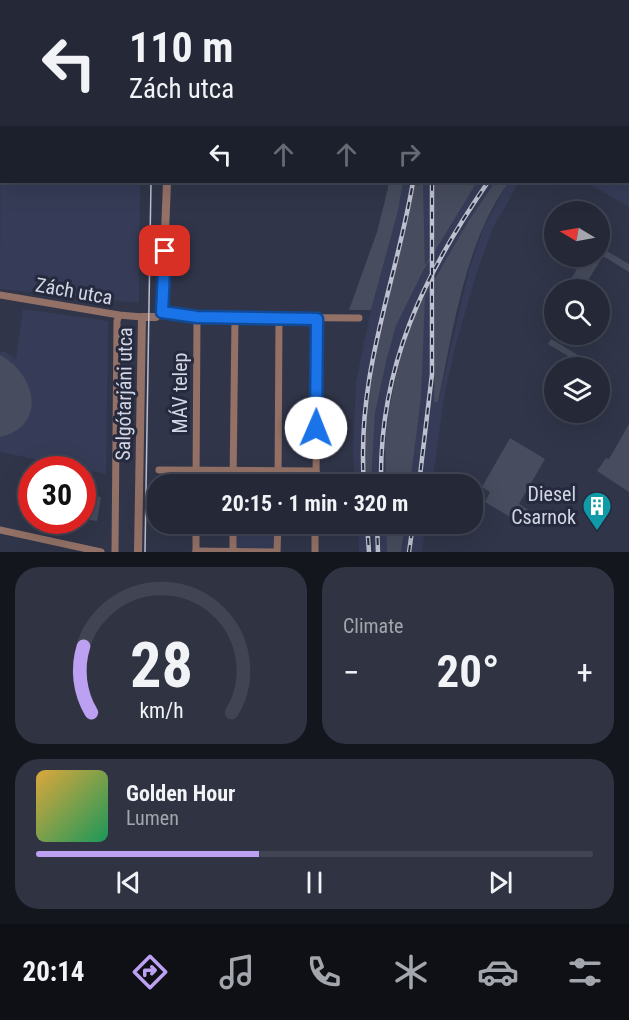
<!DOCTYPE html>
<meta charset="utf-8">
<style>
:root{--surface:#242837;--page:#303442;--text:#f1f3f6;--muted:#a3a6ad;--line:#414452;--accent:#bca0f2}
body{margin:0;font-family:"Roboto Condensed",sans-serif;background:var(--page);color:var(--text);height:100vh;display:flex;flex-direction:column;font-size:22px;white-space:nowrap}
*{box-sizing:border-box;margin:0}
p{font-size:20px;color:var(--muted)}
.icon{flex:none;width:33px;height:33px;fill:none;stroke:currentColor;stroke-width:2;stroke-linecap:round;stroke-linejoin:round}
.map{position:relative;height:552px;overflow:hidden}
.details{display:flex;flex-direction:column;gap:15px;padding:15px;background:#14161e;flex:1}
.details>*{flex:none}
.guide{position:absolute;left:0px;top:0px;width:630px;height:183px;box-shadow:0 6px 24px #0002,0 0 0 2px var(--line);background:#242837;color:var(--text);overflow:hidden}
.needle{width:39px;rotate:280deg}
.buttons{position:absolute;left:544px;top:201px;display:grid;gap:12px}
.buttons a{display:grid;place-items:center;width:66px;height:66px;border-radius:50%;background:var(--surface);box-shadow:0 6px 24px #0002,0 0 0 2px var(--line);font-size:30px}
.speed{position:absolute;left:18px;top:456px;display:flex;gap:12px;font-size:30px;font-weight:700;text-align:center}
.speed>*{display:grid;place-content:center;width:78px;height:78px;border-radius:50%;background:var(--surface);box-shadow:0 6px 24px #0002,0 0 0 2px var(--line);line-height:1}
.speed .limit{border:9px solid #d22;background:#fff;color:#111}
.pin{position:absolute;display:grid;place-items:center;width:51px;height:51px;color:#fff;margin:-26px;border-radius:12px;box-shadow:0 3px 9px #0006}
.me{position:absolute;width:66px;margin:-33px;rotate:1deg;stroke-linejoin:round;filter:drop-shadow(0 0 4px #0008)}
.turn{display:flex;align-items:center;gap:21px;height:126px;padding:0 30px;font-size:27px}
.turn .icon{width:78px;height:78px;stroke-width:2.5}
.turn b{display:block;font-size:42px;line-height:51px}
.lanes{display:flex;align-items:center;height:57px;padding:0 30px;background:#0003;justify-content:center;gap:30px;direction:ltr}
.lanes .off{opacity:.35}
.big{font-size:45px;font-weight:700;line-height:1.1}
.details .tile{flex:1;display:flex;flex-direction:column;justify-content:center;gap:9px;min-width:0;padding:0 21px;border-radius:24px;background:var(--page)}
.details .dial{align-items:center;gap:0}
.dial svg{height:156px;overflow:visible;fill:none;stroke:var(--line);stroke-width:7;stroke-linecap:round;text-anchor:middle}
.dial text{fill:var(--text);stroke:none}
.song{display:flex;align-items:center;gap:18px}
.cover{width:72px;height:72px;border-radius:9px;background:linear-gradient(135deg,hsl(40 70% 55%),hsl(150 70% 35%))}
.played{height:6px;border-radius:3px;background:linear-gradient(90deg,var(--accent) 40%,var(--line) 40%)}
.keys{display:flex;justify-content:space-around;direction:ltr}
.heat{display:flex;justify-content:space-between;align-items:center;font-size:33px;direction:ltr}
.details .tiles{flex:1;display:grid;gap:15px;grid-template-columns:1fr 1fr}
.tile:last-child{grid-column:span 2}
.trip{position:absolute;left:147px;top:474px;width:336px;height:60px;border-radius:24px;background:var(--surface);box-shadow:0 6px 24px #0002,0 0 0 2px var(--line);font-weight:700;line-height:60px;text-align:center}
.dock{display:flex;height:96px;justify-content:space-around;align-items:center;background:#0e1016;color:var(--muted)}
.dock .icon{width:42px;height:42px}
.dock .active{color:var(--accent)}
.dock b{font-size:27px;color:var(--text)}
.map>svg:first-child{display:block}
</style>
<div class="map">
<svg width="629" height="552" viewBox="0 0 629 552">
<rect width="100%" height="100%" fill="#303549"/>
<!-- built -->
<g fill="#363c57">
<path d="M1 0H142L2 2V182H140L139 303 0 289Z"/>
<path d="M629 80V207L586 182H628Z"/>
<path d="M403 182H415L410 214 371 384 364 444 367 484H355L353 448 356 382 371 310 398 211Z"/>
<path d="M423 182H434L435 249 431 258 477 182H495L434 280V401L438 402 469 270 484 227 507 184 509 182H519L493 228 477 272 455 347 444 398 432 484H410L421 398 424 297 412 318 393 384 385 445 386 484H371L375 413 387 358 396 326 425 267Z"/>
<path d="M23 309 108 321 106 474 0 452V351L5 352 16 359Z"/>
<path d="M236 472 276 473V484H236Z"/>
<rect x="235" y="524" width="41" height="25"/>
<path d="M358 524H370L371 552H359Z"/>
<path d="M372 524H386L387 552H373Z"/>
<path d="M405 524H426L422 552H401Z"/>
</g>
<!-- green -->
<g fill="#474c5e">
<path d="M423 0H629V51L628 2Z"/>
<path d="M388 182H403L398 211 371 310H349L377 232 388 188Z"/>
<path d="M415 182H423L425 265 435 249 434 182H477L423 271 396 326 387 358 375 413 371 484H367C366 471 364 457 364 443 366 354 401 269 415 182Z"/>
<path d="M495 182H509C465 241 453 331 438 402H434L435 281 425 297 421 398 410 484H386L385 445 388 415 399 360 412 318 468 222Z"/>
<path d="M600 247 629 264V272L603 256 584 287 571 279 584 257 600 256Z"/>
<path d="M551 339 598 367H586L548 344Z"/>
<path d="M0 355C36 374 48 426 0 437Z"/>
<path d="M629 424V492L597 471 606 458 609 459Z"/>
<path d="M510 438 545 459 519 504 530 511 510 517 485 502 490 492 482 487Z"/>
<path d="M82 495 101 497 97 521 83 519Z"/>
<path d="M386 524H405L401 552H387Z"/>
</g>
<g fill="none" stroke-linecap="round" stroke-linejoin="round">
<!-- minor -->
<g stroke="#937166" stroke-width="7">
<path d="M221 0 250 2"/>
<path d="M384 0 385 2"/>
<path d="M296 2 355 0"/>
<path d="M0 295 119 315 142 317"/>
<path d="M162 312 197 317 359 318"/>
<path d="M159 470 316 471"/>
<path d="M196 484 197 317"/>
<path d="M233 484 235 318"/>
<path d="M278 484 279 318"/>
<path d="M316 484 317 319"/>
<path d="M0 530 101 552"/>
<path d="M196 551 277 552 278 524"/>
<path d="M115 552 117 321 119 315"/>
<path d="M196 552V524"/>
<path d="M233 552V524"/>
<path d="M315 552V524"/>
</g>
<!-- tertiary -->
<g stroke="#937166" stroke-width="8">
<path d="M176 2V0"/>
<path d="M138 552 142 317H156L162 312 167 182"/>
</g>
<!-- tram -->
<g stroke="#bdc0ce" stroke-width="1.5">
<path d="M153 2V0"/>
<path d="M145 552 151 182"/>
</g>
<!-- rail casing -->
<g stroke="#bdc0ce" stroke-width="4.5">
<g id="rail">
<path d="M420 0V2"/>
<path d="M628 59H629"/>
<path d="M364 484C356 373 395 287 413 182"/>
<path d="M381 484C379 367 423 276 488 182"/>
<path d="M419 484 432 374V182"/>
<path d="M367 524 369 552"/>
<path d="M377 524 378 552"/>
<path d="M409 552 413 524"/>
</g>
</g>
<!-- rail -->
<use href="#rail" stroke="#262a3e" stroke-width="2" stroke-dasharray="7" stroke-linecap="butt"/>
</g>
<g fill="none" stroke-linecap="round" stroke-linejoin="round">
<!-- route casing -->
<g stroke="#114b97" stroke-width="15">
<path id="route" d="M165 251 162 312 197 317 317 319 316 428"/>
</g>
<!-- route -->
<use href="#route" stroke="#1a73e8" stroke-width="10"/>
</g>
<!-- icons -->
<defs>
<g id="building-pin" transform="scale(1.5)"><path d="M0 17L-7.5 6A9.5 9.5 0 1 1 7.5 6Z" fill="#0f9aa8" stroke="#262a3e"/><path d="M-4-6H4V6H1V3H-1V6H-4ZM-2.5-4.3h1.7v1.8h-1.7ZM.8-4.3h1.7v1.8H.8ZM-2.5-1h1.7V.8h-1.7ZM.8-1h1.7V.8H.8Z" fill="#fff"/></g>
</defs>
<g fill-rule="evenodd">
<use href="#building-pin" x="597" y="506"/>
</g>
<g text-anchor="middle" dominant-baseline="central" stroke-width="6" stroke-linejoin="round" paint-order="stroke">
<!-- street labels -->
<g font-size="20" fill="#d3d6e3" stroke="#262a3e">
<text transform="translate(74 291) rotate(10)">Zách utca</text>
<text transform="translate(180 393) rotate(-90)">MÁV telep</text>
<text transform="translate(124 394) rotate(-89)">Salgótarjáni utca</text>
</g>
<!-- poi labels -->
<g font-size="20" fill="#d3d6e3" stroke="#262a3e" text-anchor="end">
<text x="576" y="494">Diesel<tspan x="576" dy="23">Csarnok</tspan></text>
</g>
</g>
</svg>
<div class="buttons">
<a><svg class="needle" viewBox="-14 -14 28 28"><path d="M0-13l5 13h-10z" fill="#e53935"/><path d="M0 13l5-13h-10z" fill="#a3a6ad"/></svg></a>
<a><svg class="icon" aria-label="search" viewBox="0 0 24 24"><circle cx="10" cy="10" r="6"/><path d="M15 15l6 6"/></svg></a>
<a><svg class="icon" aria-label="layers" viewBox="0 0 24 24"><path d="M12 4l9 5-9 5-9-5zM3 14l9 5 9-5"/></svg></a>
</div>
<div class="speed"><div class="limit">30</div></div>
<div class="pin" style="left:165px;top:251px;background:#d93025"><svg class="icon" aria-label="arrive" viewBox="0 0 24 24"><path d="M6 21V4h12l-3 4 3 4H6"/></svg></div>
<svg class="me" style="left:316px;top:428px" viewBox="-20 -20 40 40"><circle r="19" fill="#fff"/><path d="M0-13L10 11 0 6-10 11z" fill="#1a73e8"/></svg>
<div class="trip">20:15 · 1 min · 320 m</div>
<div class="guide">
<div class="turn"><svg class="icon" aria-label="left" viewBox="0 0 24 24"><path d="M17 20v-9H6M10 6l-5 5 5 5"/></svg><div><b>110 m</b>Zách utca</div></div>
<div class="lanes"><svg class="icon" aria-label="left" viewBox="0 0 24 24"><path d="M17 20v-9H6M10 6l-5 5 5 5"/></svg><svg class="icon off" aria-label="ahead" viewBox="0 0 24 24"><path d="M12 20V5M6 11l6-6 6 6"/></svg><svg class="icon off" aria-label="ahead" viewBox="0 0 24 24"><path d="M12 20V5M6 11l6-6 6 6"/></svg><svg class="icon off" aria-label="right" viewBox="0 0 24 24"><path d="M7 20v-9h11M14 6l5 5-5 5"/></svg></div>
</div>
</div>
<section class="details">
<div class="tiles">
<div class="tile dial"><svg viewBox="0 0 100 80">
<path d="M14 69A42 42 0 1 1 86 69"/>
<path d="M14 69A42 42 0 0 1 10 35" stroke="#bca0f2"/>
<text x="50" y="56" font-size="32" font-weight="700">28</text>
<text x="50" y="72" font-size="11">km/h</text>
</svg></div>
<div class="tile"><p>Climate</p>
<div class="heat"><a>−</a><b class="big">20°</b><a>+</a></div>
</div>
<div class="tile">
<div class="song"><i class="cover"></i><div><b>Golden Hour</b><p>Lumen</p></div></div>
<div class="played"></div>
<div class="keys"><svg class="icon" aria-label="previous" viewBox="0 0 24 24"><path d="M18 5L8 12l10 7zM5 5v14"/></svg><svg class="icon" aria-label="pause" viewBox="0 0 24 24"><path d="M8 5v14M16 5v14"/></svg><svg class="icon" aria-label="next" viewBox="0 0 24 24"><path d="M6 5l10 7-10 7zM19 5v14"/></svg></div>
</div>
</div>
</section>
<nav class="dock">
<b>20:14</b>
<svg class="icon active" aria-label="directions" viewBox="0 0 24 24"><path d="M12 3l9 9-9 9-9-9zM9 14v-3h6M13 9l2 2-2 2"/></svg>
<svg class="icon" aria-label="music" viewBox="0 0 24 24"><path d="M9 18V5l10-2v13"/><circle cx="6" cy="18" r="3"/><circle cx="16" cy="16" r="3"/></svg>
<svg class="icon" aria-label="phone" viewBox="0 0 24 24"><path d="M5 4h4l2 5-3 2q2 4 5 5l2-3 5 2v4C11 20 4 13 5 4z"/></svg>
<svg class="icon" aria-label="climate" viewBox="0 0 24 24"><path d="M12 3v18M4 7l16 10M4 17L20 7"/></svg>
<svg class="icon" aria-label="car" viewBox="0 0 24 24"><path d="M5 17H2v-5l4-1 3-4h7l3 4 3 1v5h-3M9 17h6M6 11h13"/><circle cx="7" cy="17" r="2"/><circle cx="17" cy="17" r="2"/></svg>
<svg class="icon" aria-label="filters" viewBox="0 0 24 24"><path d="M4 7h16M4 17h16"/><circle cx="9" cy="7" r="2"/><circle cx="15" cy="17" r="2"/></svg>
</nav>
